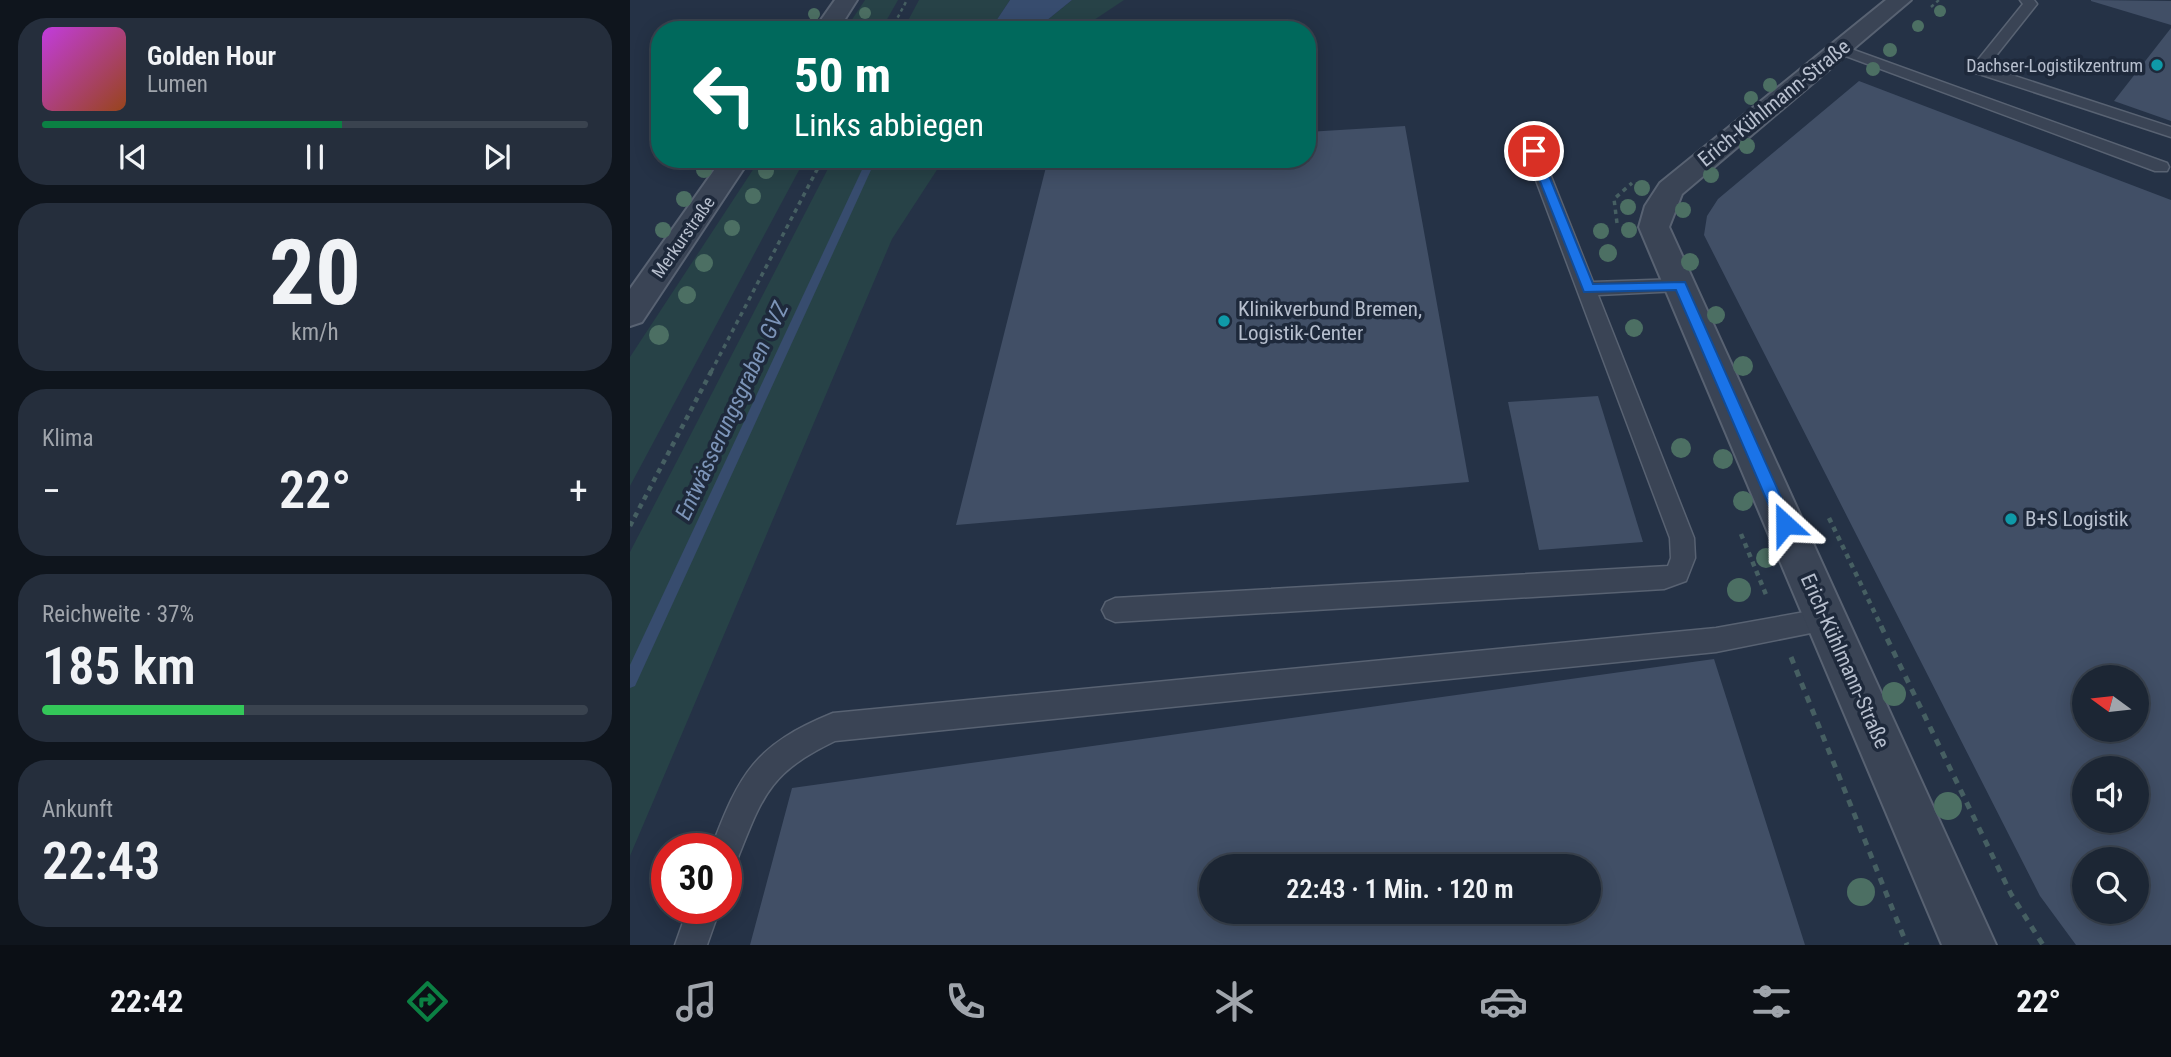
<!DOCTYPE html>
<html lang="de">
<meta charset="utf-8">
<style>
:root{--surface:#1c2634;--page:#252e3c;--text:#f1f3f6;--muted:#a0a5ac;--line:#3a434f;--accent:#0b8043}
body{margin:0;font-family:"Roboto Condensed",sans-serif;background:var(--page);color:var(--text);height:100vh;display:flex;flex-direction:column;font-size:26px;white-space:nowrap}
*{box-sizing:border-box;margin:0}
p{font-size:23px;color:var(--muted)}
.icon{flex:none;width:38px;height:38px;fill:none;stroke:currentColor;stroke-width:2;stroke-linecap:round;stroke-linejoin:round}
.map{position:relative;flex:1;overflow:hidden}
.details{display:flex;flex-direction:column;gap:18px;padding:18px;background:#0f151d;width:630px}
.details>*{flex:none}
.guide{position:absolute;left:21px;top:21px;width:665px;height:147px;border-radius:28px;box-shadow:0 4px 18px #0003,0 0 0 2px var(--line);background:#00695c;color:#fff;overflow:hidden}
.needle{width:46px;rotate:285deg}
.buttons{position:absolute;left:1442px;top:665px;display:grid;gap:14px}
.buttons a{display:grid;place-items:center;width:77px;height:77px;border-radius:50%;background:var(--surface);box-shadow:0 4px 18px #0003,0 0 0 2px var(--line);font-size:35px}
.speed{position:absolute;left:21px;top:833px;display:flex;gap:14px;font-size:35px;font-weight:700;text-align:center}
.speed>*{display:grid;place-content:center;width:91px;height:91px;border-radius:50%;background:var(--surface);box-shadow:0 4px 18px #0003,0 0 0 2px var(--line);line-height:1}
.speed .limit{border:10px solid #d22;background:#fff;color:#111}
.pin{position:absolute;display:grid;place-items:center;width:60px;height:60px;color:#fff;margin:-30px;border:4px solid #fff;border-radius:50%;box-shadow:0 2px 7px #0007}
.me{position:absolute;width:77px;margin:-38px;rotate:336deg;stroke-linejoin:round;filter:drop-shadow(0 0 5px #0008)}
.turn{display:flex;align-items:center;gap:24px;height:147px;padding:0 28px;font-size:32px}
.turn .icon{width:91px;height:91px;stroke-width:2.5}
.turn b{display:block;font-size:49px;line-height:60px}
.big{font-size:52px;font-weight:600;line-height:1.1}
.details .card{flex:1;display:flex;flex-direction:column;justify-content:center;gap:10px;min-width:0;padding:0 24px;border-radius:28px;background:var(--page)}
.details .dial{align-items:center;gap:0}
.dial b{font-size:91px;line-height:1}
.song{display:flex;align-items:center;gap:21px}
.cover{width:84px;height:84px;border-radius:10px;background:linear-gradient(135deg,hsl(290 70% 55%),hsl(20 70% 35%))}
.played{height:7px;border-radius:4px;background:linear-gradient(90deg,var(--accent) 55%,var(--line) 55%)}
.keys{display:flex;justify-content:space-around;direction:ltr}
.heat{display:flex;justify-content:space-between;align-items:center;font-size:38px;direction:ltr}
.charge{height:10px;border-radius:5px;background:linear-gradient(90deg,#34c759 37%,var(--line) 0)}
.trip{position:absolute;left:569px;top:854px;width:402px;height:70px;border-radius:35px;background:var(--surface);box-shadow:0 4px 18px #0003,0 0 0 2px var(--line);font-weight:600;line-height:70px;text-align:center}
.tabs{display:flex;height:112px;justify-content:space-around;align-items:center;background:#0b0f15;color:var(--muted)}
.tabs .icon{width:49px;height:49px}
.tabs .current{color:var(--accent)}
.tabs b{font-size:32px;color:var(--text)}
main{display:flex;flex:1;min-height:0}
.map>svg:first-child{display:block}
</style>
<main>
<section class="details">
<div class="card">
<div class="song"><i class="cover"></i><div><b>Golden Hour</b><p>Lumen</p></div></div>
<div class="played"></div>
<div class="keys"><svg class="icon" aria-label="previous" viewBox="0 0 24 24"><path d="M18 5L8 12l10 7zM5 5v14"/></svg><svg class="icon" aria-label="pause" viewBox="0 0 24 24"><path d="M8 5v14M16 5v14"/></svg><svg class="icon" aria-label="next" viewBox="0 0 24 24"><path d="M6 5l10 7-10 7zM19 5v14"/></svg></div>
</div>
<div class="card dial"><b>20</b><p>km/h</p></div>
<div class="card"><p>Klima</p>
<div class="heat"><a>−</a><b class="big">22°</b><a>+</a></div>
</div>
<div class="card"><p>Reichweite · 37%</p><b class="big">185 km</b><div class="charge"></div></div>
<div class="card"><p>Ankunft</p><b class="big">22:43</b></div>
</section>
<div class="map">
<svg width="1541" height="945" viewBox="0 0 1541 945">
<rect width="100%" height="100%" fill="#253246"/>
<!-- green -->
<g fill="#274247">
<path d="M235 0H268L251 30H215Z"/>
<path d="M289 0H380L360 30H273Z"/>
<path d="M442 0H494L449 30H405Z"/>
<path d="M130 159H175L0 486V357Z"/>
<path d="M203 159H314L262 239 0 856V552Z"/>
</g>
<!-- water -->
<path fill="#374c6e" d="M380 0H442L405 30H360Z"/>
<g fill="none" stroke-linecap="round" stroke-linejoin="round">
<!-- stream -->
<path fill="#374c6e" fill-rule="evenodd" d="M237 159H246L5 686 0 688V665Z"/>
</g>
<!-- building -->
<g fill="#414f66" fill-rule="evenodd">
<path d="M1461 0 1541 1V25L1461 1Z"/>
<path d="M1541 28V121L1484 101Z"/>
<path d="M1229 81 1541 200V945H1446L1410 896 1074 235 1077 216 1088 199ZM1454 677H1507V730H1454ZM1454 768H1507V821H1454ZM1454 859H1507V912H1454Z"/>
<path d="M775 126 839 482 326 525 418 159H677V132Z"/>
<path d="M968 396 1013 542 909 550 878 402Z"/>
<path d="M1084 659 1175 945H120L162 788ZM581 866H959V912H581Z"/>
</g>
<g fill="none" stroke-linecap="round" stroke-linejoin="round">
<!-- service casing -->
<g stroke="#586272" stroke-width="3">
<g id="service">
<path d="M1390 0H1404L1407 4 1357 67 1541 127V137L1343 72V66L1393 4Z"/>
<path d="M1210 45 1537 163 1539 167 1537 171H1525L1205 52 1203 49Z"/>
<path d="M903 146 911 151 963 282 1050 279 1060 285 1050 291 968 295 1064 538 1065 558 1056 581 1034 589 485 622 476 618 472 610 476 602 485 598 1038 566 1041 558 1040 538 895 151Z"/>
<path d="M1197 608 1206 612 1210 620 1206 628 1086 652 205 741C139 773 133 795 107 860L96 864V849H81C110 772 125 745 203 713L1086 628Z"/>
<path d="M58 908H90L77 945H45Z"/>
</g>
</g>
<!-- minor casing -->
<g stroke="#586272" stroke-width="4">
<path id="minor" d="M1256 0H1281L1052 194 1039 227 1366 945H1312L1009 227 1015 206 1030 183Z"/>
</g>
<!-- tertiary casing -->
<g stroke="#586272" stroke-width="4">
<g id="tertiary">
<path d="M205 0H227L208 30H184Z"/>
<path d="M92 159H120L12 322 0 326V289Z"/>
</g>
</g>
<!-- path-far3 -->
<g stroke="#465f62" stroke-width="2.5" stroke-dasharray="3.5 3.5" stroke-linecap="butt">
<path d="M1301 7 1309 0"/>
<path d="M261 30 277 0"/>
<path d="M189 166 193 159"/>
</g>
<!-- path-far2 -->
<g stroke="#465f62" stroke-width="3.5" stroke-dasharray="4.5 4.5" stroke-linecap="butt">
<path d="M987 223 984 199 1002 183"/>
<path d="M81 372 190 164"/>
</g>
<!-- path-far1 -->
<g stroke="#465f62" stroke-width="4.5" stroke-dasharray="5 5" stroke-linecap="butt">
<path d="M1199 518 1252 628"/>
<path d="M0 526 82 370"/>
<path d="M1111 534 1137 597"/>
</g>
<!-- path -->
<g stroke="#465f62" stroke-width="5" stroke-dasharray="7 7" stroke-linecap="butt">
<path d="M1251 626 1381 894 1413 945"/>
<path d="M1161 657 1277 945"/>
</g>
<!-- service -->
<use href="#service" fill="#3a4455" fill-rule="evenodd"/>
<!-- minor -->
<use href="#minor" fill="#3a4455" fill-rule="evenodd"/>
<!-- tertiary -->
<use href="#tertiary" fill="#3a4455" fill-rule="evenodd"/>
</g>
<!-- trees -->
<g fill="#4c6f63">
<circle cx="1310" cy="11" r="6"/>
<circle cx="235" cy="13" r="6"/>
<circle cx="184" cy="14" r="6"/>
<circle cx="1288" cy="26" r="6"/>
<circle cx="1260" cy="50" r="7"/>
<circle cx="1243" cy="69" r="7"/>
<circle cx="1140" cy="85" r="7"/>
<circle cx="1121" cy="98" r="7"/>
<circle cx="1117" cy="146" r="8"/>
<circle cx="74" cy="170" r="8"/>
<circle cx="136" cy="171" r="8"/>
<circle cx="1081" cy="175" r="8"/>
<circle cx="1012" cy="188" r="8"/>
<circle cx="123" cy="196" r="8"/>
<circle cx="54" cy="199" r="8"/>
<circle cx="998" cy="207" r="8"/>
<circle cx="1053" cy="210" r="8"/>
<circle cx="102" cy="228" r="8"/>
<circle cx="33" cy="230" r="8"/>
<circle cx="999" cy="230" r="8"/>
<circle cx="971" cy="231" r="8"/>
<circle cx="978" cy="253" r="9"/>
<circle cx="1060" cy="262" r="9"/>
<circle cx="74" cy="263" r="9"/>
<circle cx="57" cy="295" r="9"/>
<circle cx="1086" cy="315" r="9"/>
<circle cx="1004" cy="328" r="9"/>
<circle cx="29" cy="335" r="10"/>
<circle cx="1113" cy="366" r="10"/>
<circle cx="1051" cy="448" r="10"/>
<circle cx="1093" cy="459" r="10"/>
<circle cx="1113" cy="501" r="10"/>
<circle cx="1136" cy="558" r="10"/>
<circle cx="1109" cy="590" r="12"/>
<circle cx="1264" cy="694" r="12"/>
<circle cx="1318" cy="806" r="14"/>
<circle cx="1231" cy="892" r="14"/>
</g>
<!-- route -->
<path fill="#1a73e8" stroke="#114b97" stroke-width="2" d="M904 147 909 151 963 284 1055 282 1163 524 1161 529H1149L1147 524 1046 290 954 292 898 151Z"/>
<!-- markers -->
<g fill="#0f9aa8" stroke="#1e293b" stroke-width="2.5">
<circle cx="1527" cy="65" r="7"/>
<circle cx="594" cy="321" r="7"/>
<circle cx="1381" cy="519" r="7"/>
</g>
<g text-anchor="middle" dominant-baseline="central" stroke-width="7" stroke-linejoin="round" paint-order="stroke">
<!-- far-poi labels -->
<g font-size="18" fill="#b7bfce" stroke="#1e293b" text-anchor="end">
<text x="1513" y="65">Dachser-Logistikzentrum</text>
</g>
<!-- far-street labels -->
<g font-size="18" fill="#b7bfce" stroke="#1e293b">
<text transform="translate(53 237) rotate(-55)">Merkurstraße</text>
</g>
<!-- street labels -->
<g font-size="21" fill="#b7bfce" stroke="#1e293b">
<text transform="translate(1144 103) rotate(-39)">Erich-Kühlmann-Straße</text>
<text transform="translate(1215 661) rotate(66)">Erich-Kühlmann-Straße</text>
</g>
<!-- poi labels -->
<g font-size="21" fill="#b7bfce" stroke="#1e293b" text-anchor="start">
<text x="608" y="309">Klinikverbund Bremen,<tspan x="608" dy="24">Logistik-Center</tspan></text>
<text x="1395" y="519">B+S Logistik</text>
</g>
<!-- water labels -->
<g font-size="23" font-style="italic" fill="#7c94b8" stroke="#1e293b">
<text transform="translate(102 411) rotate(-65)">Entwässerungsgraben GVZ</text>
</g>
</g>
</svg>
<div class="buttons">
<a><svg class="needle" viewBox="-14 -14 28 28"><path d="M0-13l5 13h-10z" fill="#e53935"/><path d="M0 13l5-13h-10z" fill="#a0a5ac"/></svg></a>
<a><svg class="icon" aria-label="sound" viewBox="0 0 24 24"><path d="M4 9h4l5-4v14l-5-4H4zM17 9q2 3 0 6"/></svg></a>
<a><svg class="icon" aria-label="search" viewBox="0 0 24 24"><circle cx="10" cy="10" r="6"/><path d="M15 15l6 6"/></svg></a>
</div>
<div class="speed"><div class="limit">30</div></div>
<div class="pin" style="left:904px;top:151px;background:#d93025"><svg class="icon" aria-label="arrive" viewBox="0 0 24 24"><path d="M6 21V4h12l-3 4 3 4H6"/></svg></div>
<svg class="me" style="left:1155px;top:524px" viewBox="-20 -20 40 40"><path d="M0-17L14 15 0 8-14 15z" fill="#1a73e8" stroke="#fff" stroke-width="4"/></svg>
<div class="trip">22:43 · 1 Min. · 120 m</div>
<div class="guide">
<div class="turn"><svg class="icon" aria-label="left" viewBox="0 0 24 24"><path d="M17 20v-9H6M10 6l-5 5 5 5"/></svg><div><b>50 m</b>Links abbiegen</div></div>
</div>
</div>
</main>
<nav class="tabs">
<b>22:42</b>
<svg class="icon current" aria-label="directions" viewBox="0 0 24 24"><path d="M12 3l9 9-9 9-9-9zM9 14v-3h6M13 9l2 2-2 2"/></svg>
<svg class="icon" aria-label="music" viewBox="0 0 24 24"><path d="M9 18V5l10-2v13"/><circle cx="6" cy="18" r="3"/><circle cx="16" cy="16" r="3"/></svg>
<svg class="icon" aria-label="phone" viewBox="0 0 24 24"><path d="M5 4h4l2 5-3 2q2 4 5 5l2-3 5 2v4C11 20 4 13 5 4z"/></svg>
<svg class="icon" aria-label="climate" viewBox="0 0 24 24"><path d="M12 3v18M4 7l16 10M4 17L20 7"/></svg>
<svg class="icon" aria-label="car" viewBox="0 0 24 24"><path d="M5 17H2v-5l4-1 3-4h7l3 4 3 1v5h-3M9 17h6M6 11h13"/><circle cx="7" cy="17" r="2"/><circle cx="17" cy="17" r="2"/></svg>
<svg class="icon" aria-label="filters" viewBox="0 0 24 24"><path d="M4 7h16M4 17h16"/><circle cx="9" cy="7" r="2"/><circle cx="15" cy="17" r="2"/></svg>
<b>22°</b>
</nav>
